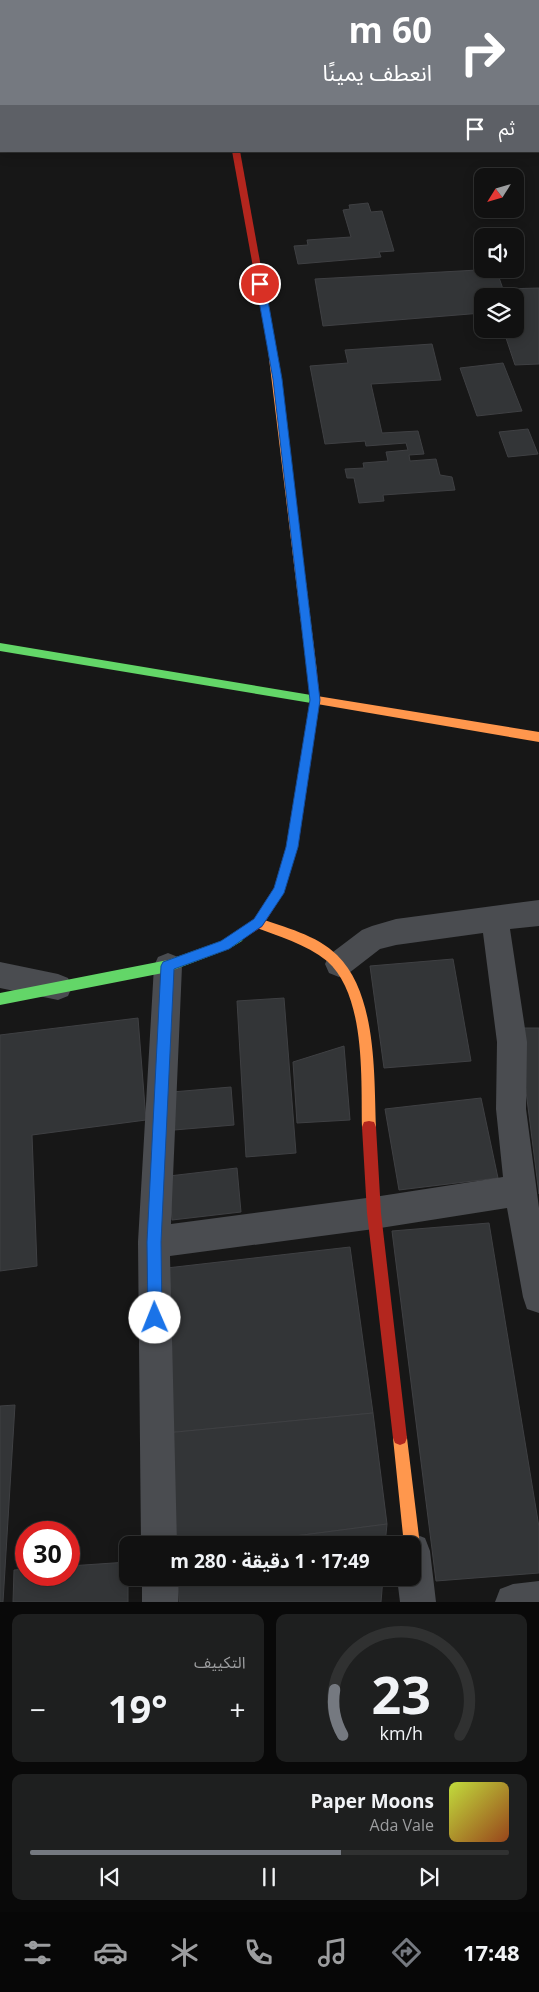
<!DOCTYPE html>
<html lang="ar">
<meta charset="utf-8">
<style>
:root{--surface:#111;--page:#1e1f1f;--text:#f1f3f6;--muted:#9c9d9f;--line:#303131;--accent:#757980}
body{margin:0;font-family:"Open Sans","Noto Sans Arabic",sans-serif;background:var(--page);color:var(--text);direction:rtl;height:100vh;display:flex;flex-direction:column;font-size:19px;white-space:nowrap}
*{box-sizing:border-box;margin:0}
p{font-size:16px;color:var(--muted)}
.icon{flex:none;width:28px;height:28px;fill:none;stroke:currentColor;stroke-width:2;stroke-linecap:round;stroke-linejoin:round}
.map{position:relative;height:1602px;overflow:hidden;direction:ltr}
.sheet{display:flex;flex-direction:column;gap:12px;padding:12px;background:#090909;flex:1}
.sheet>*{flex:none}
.hud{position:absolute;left:0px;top:0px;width:540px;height:152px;box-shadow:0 2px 12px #0003,0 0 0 1px var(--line);direction:rtl;background:#757980;color:#fff;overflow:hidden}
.needle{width:32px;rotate:233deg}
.fabs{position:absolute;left:474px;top:168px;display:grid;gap:10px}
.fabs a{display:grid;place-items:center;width:50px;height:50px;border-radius:10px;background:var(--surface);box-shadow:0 2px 12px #0003,0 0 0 1px var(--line);font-size:25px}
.speed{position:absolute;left:15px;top:1521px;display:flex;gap:10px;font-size:25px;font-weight:700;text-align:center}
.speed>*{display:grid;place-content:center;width:65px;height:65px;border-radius:50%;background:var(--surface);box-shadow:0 2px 12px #0003,0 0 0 1px var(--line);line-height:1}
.speed .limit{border:8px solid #d22;background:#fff;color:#111}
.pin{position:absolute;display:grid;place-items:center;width:42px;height:42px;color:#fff;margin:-21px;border:2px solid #fff;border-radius:50%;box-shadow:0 1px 5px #0007}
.me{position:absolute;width:55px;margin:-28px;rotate:359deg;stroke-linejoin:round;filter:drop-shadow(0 0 4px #0008)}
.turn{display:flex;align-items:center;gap:18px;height:105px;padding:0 25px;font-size:22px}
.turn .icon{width:65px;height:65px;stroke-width:2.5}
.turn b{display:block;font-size:35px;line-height:42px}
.then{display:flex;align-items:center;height:48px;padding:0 25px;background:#0003;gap:10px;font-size:19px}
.big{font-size:38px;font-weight:700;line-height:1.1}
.sheet .card{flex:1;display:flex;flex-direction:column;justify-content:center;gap:8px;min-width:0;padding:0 18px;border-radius:10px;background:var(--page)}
.sheet .dial{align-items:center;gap:0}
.dial svg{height:130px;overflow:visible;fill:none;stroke:var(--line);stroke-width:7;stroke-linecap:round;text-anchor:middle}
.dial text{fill:var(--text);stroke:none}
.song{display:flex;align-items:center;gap:15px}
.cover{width:60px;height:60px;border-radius:8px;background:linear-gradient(135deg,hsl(70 70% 55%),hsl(20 70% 35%))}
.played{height:5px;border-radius:2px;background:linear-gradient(90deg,var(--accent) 65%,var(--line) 65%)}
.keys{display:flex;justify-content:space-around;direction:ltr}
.heat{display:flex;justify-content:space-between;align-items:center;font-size:28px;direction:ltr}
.sheet .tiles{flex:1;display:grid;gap:12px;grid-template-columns:1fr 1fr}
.card:last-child{grid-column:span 2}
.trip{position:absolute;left:119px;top:1536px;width:302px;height:50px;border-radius:10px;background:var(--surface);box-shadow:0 2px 12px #0003,0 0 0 1px var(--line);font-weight:700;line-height:50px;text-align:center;direction:rtl}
.dock{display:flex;height:80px;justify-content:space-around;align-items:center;background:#070707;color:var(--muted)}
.dock .icon{width:35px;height:35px}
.dock .current{color:var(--accent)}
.dock b{font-size:22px;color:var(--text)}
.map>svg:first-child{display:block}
</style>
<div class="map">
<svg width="539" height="1602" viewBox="0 0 539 1602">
<rect width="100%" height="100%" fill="#171717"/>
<!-- building -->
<g fill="#333537" stroke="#3f4043">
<path d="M368 203 371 212 382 211 394 251 379 252 381 257 298 264 294 246 308 245 307 240 351 237 343 210 350 209 349 205Z"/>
<path d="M496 269 503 289 539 288V364L515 365 503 329H515V296H482V313L323 326 315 279Z"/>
<path d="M432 344 441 380 371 384 382 433 418 431 424 454 409 455 410 461 436 459 440 475 452 477 455 490 383 495 384 501 359 503 354 478H347L345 469 364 468 363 463 388 461 386 452 408 450 406 443 366 446 365 441 325 444 310 366 348 363 345 350Z"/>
<path d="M503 363 522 411 477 416 460 368Z"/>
<path d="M528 429 538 454 508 457 499 432Z"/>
<path d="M453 959 471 1061 384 1068 370 966Z"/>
<path d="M284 998 296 1153 246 1157 237 1001Z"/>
<path d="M138 1018 146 1120 32 1135 37 1266 0 1271V1035Z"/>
<path d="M518 1028H539V1194Z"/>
<path d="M344 1046 350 1120 297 1123 293 1062Z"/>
<path d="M231 1087 234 1125 174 1130 172 1092Z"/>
<path d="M481 1098 498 1178 399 1190 385 1109Z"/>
<path d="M237 1168 241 1212 172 1220 169 1176Z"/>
<path d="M489 1223 539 1527V1573L436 1581 392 1231Z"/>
<path d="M350 1247 373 1413 166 1433 158 1269Z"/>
<path d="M15 1405 3 1602H0V1406Z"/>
<path d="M373 1413 387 1524 226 1545H175L166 1433Z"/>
<path d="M387 1524 385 1545H226Z"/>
<path d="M128 1562V1602H13L14 1570 26 1569V1575H69V1566Z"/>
<path d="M178 1578H383L381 1602H179Z"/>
</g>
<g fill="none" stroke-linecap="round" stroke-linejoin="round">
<!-- street -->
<g fill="#4a4c50" fill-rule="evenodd">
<path d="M200 0H216L217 1H201Z"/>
<path d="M539 900V926L510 929 527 1042 526 1109 539 1208V1313L527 1309 523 1297 507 1208 374 1229 170 1256 177 1545H141L138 1242 154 966 158 957 168 953 178 957 182 966 171 1224 374 1197 503 1177 496 1109 497 1042 483 933 396 945 380 949 349 973 339 977 329 973 325 964 329 955 362 930 372 926 396 919Z"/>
<path d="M0 962 58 974 68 978 72 987 68 996 58 1000 0 988Z"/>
<path d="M412 1533 425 1538 430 1551 436 1602H400L397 1578H412V1545H397L399 1538Z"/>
<rect x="142" y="1578" width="36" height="24"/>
<path d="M539 1581V1602H495L500 1589 513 1584Z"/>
</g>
<!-- fast -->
<g fill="#63d668" fill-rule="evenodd">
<path d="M0 643 317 696 322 700 317 704 0 651Z"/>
<path d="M238 932 242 933 244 937 242 941 229 949 168 972 0 1005V993L168 960 221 941Z"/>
</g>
<!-- slow -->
<g fill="#ff974d" fill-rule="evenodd">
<path d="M272 347 276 350 281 379 317 672 312 676 307 672 268 350Z"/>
<path d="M317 696 539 732V742L317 704 312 700Z"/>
<path d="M258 918C284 927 317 935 337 955 377 994 374 1075 376 1127L374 1132 369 1133 364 1132 362 1127C361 1080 366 995 327 961 306 944 278 936 254 927L252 923 254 919Z"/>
<path d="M400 1431 405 1433 407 1438 420 1545 417 1550 412 1552V1545H404L393 1438 395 1433Z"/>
</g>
<!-- jam -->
<g fill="#b3261e" fill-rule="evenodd">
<path d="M232 151H240L276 350 272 353 268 350Z"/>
<path d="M312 668 317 672 320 700 298 847 283 894 262 927 238 942 234 941 232 937 234 933 254 919 274 888 286 847 310 700 307 672Z"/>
<path d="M369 1121 374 1122 376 1127 381 1213 407 1438 405 1443 400 1445 395 1443 393 1438 367 1213 362 1127 364 1122Z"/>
</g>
</g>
<!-- route -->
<path fill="#1a73e8" stroke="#114b97" d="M260 281 265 284 282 379 320 700 298 847 284 893 262 926 229 949 174 969 161 1242 162 1318 160 1323 155 1325 150 1323 148 1318 147 1242 161 966 163 962 221 941 254 919 274 888 286 847 310 700 273 379 256 284Z"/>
</svg>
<div class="fabs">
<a><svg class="needle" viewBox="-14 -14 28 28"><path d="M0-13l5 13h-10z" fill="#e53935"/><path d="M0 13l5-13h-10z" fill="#9c9d9f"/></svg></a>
<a><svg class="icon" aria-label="sound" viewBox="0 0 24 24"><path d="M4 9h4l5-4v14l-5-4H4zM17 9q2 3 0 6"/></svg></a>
<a><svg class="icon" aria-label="layers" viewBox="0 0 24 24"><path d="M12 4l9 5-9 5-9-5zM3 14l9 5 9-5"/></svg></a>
</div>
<div class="speed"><div class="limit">30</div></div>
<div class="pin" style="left:260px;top:284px;background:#d93025"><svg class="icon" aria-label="arrive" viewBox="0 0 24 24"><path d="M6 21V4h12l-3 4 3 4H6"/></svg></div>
<svg class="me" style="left:155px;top:1318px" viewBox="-20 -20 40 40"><circle r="19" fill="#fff"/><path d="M0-13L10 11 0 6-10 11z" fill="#1a73e8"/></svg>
<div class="trip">17:49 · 1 دقيقة · 280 m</div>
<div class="hud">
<div class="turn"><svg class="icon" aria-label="right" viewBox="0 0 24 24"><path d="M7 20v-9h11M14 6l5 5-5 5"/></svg><div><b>60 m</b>انعطف يمينًا</div></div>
<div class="then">ثم<svg class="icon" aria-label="arrive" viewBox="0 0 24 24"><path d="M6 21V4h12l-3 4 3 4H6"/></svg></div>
</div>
</div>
<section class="sheet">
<div class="tiles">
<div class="card dial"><svg viewBox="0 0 100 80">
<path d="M14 69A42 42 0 1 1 86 69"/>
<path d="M14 69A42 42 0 0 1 9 41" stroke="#757980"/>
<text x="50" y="56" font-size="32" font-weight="700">23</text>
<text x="50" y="72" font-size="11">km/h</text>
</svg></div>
<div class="card"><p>التكييف</p>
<div class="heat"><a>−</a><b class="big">19°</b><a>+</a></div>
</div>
<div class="card">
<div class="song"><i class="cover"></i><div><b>Paper Moons</b><p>Ada Vale</p></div></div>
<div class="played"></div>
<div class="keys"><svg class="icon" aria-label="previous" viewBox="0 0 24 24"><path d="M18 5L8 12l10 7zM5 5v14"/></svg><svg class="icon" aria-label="pause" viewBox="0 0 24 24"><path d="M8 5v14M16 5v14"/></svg><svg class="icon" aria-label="next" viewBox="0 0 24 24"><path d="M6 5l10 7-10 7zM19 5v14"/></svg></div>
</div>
</div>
</section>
<nav class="dock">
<b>17:48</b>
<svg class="icon current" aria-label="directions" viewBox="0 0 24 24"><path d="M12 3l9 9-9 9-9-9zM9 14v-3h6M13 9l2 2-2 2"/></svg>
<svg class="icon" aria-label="music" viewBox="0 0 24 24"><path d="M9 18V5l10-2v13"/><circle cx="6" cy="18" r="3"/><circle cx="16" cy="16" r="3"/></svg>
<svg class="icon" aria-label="phone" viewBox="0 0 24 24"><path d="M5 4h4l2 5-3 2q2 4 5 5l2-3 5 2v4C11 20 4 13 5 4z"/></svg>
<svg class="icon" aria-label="climate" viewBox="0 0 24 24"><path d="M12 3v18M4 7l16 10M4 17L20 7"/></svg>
<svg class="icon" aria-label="car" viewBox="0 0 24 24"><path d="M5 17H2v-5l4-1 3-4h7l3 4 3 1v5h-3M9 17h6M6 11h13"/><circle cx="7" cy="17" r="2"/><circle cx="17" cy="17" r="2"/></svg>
<svg class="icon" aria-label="filters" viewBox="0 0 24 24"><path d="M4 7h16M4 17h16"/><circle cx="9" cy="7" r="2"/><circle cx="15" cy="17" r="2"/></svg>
</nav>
